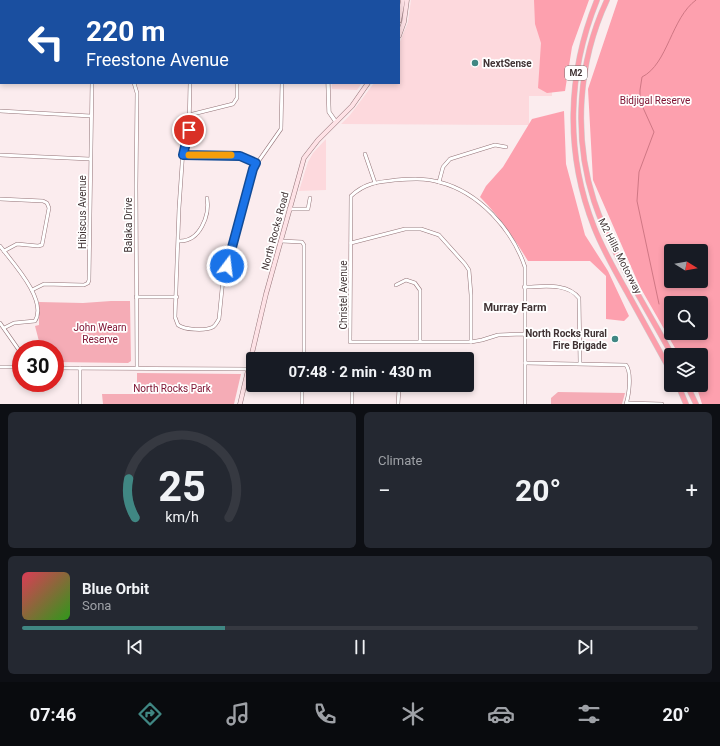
<!DOCTYPE html>
<meta charset="utf-8">
<style>
:root{--surface:#171b24;--page:#242831;--text:#f1f3f6;--muted:#9ea1a6;--line:#363941;--accent:#408783}
body{margin:0;font-family:Roboto,sans-serif;background:var(--page);color:var(--text);height:100vh;display:flex;flex-direction:column;font-size:15px;white-space:nowrap}
*{box-sizing:border-box;margin:0}
p{font-size:13px;color:var(--muted)}
.icon{flex:none;width:22px;height:22px;fill:none;stroke:currentColor;stroke-width:2;stroke-linecap:round;stroke-linejoin:round}
.map{position:relative;height:404px;overflow:hidden}
.panel{display:flex;flex-direction:column;gap:8px;padding:8px;background:#0d0f14;flex:1}
.panel>*{flex:none}
.top-card{position:absolute;left:0px;top:0px;width:400px;height:84px;box-shadow:0 2px 6px #0003;background:#1a4fa0;color:#fff;overflow:hidden}
.needle{width:26px;rotate:101deg}
.fabs{position:absolute;left:664px;top:244px;display:grid;gap:8px}
.fabs a{display:grid;place-items:center;width:44px;height:44px;border-radius:4px;background:var(--surface);box-shadow:0 2px 6px #0003;font-size:20px}
.speed{position:absolute;left:12px;top:340px;display:flex;gap:8px;font-size:20px;font-weight:700;text-align:center}
.speed>*{display:grid;place-content:center;width:52px;height:52px;border-radius:50%;background:var(--surface);box-shadow:0 2px 6px #0003;line-height:1}
.speed .limit{border:6px solid #d22;background:#fff;color:#111}
.pin{position:absolute;display:grid;place-items:center;width:34px;height:34px;color:#fff;margin:-17px;border:2px solid #fff;border-radius:50%;box-shadow:0 1px 4px #0007}
.me{position:absolute;width:44px;margin:-22px;rotate:15deg;stroke-linejoin:round;filter:drop-shadow(0 0 3px #0008)}
.turn{display:flex;align-items:center;gap:14px;height:84px;padding:0 20px;font-size:18px}
.turn .icon{width:52px;height:52px;stroke-width:2.5}
.turn b{display:block;font-size:28px;line-height:34px}
.big{font-size:30px;font-weight:700;line-height:1.1}
.panel .widget{flex:1;display:flex;flex-direction:column;justify-content:center;gap:6px;min-width:0;padding:0 14px;border-radius:6px;background:var(--page)}
.panel .dial{align-items:center;gap:0}
.dial svg{height:104px;overflow:visible;fill:none;stroke:var(--line);stroke-width:7;stroke-linecap:round;text-anchor:middle}
.dial text{fill:var(--text);stroke:none}
.song{display:flex;align-items:center;gap:12px}
.cover{width:48px;height:48px;border-radius:6px;background:linear-gradient(135deg,hsl(350 70% 55%),hsl(110 70% 35%))}
.played{height:4px;border-radius:2px;background:linear-gradient(90deg,var(--accent) 30%,var(--line) 30%)}
.keys{display:flex;justify-content:space-around;direction:ltr}
.heat{display:flex;justify-content:space-between;align-items:center;font-size:22px;direction:ltr}
.panel .tiles{flex:1;display:grid;gap:8px;grid-template-columns:1fr 1fr}
.widget:last-child{grid-column:span 2}
.trip{position:absolute;left:246px;top:352px;width:228px;height:40px;border-radius:4px;background:var(--surface);box-shadow:0 2px 6px #0003;font-weight:700;line-height:40px;text-align:center}
.dock{display:flex;height:64px;justify-content:space-around;align-items:center;background:#090b0e;color:var(--muted)}
.dock .icon{width:28px;height:28px}
.dock .selected{color:var(--accent)}
.dock b{font-size:18px;color:var(--text)}
.map>svg:first-child{display:block}
</style>
<div class="map">
<svg width="720" height="404" viewBox="0 0 720 404">
<rect width="100%" height="100%" fill="#fbecee"/>
<!-- built -->
<g fill="#fdd9dd">
<path d="M327 0H399L327 1Z"/>
<path d="M411 0H552V96H529V125L341 124 350 115 374 83H399V44L408 22Z"/>
<path d="M332 83H362L357 90 332 89Z"/>
<path d="M326 139V190L299 191 308 162 313 153Z"/>
</g>
<!-- green -->
<g fill="#f5acb6">
<path d="M111 301H130L131 361 128 363 55 362V349H41L35 326 39 325V302L83 303Z"/>
<path d="M137 373 241 374 234 404H103L102 394H137Z"/>
<path d="M558 392 625 393 622 404H551V398Z"/>
</g>
<!-- forest -->
<g fill="#fda0ae" fill-rule="evenodd">
<path d="M534 0H589L572 47 565 91 547 93 538 88 541 43 535 24Z"/>
<path d="M618 0H720V404H702L696 385H701V355H679L640 287 593 180 588 89ZM671 251H701V281H671ZM671 303H701V333H671Z"/>
<path d="M564 111 566 164 585 235 608 271 629 316 624 321 606 319V276L590 261H528C514 238 499 216 480 197L486 186 503 167 532 119Z"/>
</g>
<g fill="none" stroke-linecap="round" stroke-linejoin="round">
<!-- stream -->
<path stroke="#cf7784" stroke-width="1" d="M659 304 637 201 639 172 654 132 640 101V90L642 77C668 64 671 18 696 0"/>
<!-- minor casing -->
<g stroke="#937377" stroke-width="4">
<g id="minor">
<path d="M25 1V0"/>
<path d="M123 1V0"/>
<path d="M169 1V0"/>
<path d="M243 1V0"/>
<path d="M300 1 301 0"/>
<path d="M0 21H1"/>
<path d="M0 66H1"/>
<path d="M134 83 137 93 136 186 137 368"/>
<path d="M190 83 189 130 183 150 179 208 175 317 178 325C185 330 205 331 213 327 216 325 217 322 219 319L223 279 253 169 281 129 282 83"/>
<path d="M0 111 91 116"/>
<path d="M189 115 233 104 237 98V83"/>
<path d="M365 154 375 183"/>
<path d="M0 155 90 159"/>
<path d="M183 155H241L256 163"/>
<path d="M439 182 443 167 450 159 495 145 506 147"/>
<path d="M0 199 43 201 47 203 49 208 42 245 38 246 17 244 4 251"/>
<path d="M289 209H308L310 198"/>
<path d="M179 241C200 242 210 215 207 198"/>
<path d="M281 241 302 242 304 245V359"/>
<path d="M351 243 405 229H421L439 235 465 264 469 270 471 295V342"/>
<path d="M0 246C12 262 48 300 35 321L14 323 4 328"/>
<path d="M396 285 406 280 415 283 420 290V341"/>
<path d="M524 287C542 287 567 282 579 298L580 363"/>
<path d="M32 290 44 284 84 285 88 283 89 280 92 83"/>
<path d="M136 297H177"/>
<path d="M0 323 21 353"/>
<path d="M524 334 498 335 482 340 471 342H350L351 196C365 183 377 182 396 180 410 179 425 178 439 182 479 192 512 229 525 267V404"/>
<path d="M525 363 626 365C632 373 629 395 626 404"/>
<path d="M0 367H21"/>
<path d="M55 368 248 369"/>
<path d="M80 368V404"/>
<path d="M302 385V404"/>
<path d="M352 388V404"/>
<path d="M627 403 662 404"/>
<path d="M398 404 399 389"/>
</g>
</g>
<!-- tertiary casing -->
<g stroke="#937377" stroke-width="4.5">
<g id="tertiary">
<path d="M287 0 288 1"/>
<path d="M328 83 329 112 336 122"/>
</g>
</g>
<!-- secondary casing -->
<g stroke="#937377" stroke-width="5">
<g id="secondary">
<path d="M399 21 403 0"/>
<path d="M399 36 404 22 407 0"/>
<path d="M240 404 266 294 304 158 318 140 352 106 368 83"/>
</g>
</g>
<!-- motorway casing -->
<g stroke="#d1cece" stroke-width="6">
<g id="motorway">
<path d="M597 0C567 74 565 153 594 227 603 250 615 271 627 292 642 319 656 345 671 372"/>
<path d="M607 0C578 62 573 136 594 201 612 255 645 305 672 355"/>
<path d="M678 385 686 404"/>
<path d="M687 385 696 404"/>
</g>
</g>
<!-- minor -->
<use href="#minor" stroke="#fff" stroke-width="3"/>
<!-- tertiary -->
<use href="#tertiary" stroke="#fff" stroke-width="3.5"/>
<!-- secondary -->
<use href="#secondary" stroke="#fee2e6" stroke-width="4"/>
<!-- motorway -->
<use href="#motorway" stroke="#fc9eab" stroke-width="5"/>
</g>
<g fill="none" stroke-linecap="round" stroke-linejoin="round">
<!-- route casing -->
<g stroke="#114b97" stroke-width="10">
<path id="route" d="M189 130 183 155 240 156 256 163 253 169 227 266"/>
</g>
<!-- route -->
<use href="#route" stroke="#1a73e8" stroke-width="7"/>
<!-- slow -->
<path stroke="#f59e0b" stroke-width="7" d="M189 155H231"/>
</g>
<!-- markers -->
<g fill="#408783" stroke="#fff" stroke-width="1.5">
<circle cx="475" cy="63" r="4"/>
<circle cx="615" cy="339" r="4"/>
</g>
<g text-anchor="middle" dominant-baseline="central" stroke-width="3.5" stroke-linejoin="round" paint-order="stroke">
<!-- shield labels -->
<rect fill="#fff" stroke="#797071" stroke-width="1" x="565" y="66" width="22" height="14" rx="3"/>
<g font-size="9" font-weight="bold" fill="#403334">
<text x="576" y="73">M2</text>
</g>
<!-- poi labels -->
<g font-size="10" font-weight="bold" fill="#403334" stroke="#fff" text-anchor="start">
<text x="483" y="63">NextSense</text>
<text x="607" y="333" text-anchor="end">North Rocks Rural<tspan x="607" dy="12">Fire Brigade</tspan></text>
</g>
<!-- park labels -->
<g font-size="10" fill="#801534" stroke="#fff">
<text x="655" y="100">Bidjigal Reserve</text>
<text x="100" y="327">John Wearn<tspan x="100" dy="12">Reserve</tspan></text>
<text x="172" y="388">North Rocks Park</text>
</g>
<!-- street labels -->
<g font-size="10" fill="#403334" stroke="#fff">
<text transform="translate(82 212) rotate(-90)">Hibiscus Avenue</text>
<text transform="translate(128 225) rotate(-90)">Balaka Drive</text>
<text transform="translate(275 231) rotate(-75)">North Rocks Road</text>
<text transform="translate(620 256) rotate(63)">M2 Hills Motorway</text>
<text transform="translate(343 295) rotate(-90)">Christel Avenue</text>
</g>
<!-- neighbourhood labels -->
<g font-size="11" font-weight="bold" fill="#403334" stroke="#fff">
<text x="515" y="307">Murray Farm</text>
</g>
</g>
</svg>
<div class="fabs">
<a><svg class="needle" viewBox="-14 -14 28 28"><path d="M0-13l5 13h-10z" fill="#e53935"/><path d="M0 13l5-13h-10z" fill="#9ea1a6"/></svg></a>
<a><svg class="icon" aria-label="search" viewBox="0 0 24 24"><circle cx="10" cy="10" r="6"/><path d="M15 15l6 6"/></svg></a>
<a><svg class="icon" aria-label="layers" viewBox="0 0 24 24"><path d="M12 4l9 5-9 5-9-5zM3 14l9 5 9-5"/></svg></a>
</div>
<div class="speed"><div class="limit">30</div></div>
<div class="pin" style="left:189px;top:130px;background:#d93025"><svg class="icon" aria-label="arrive" viewBox="0 0 24 24"><path d="M6 21V4h12l-3 4 3 4H6"/></svg></div>
<svg class="me" style="left:227px;top:266px" viewBox="-20 -20 40 40"><circle r="17" fill="#1a73e8" stroke="#fff" stroke-width="3"/><path d="M0-11L8 9 0 5-8 9z" fill="#fff"/></svg>
<div class="trip">07:48 · 2 min · 430 m</div>
<div class="top-card">
<div class="turn"><svg class="icon" aria-label="left" viewBox="0 0 24 24"><path d="M17 20v-9H6M10 6l-5 5 5 5"/></svg><div><b>220 m</b>Freestone Avenue</div></div>
</div>
</div>
<section class="panel">
<div class="tiles">
<div class="widget dial"><svg viewBox="0 0 100 80">
<path d="M14 69A42 42 0 1 1 86 69"/>
<path d="M14 69A42 42 0 0 1 9 39" stroke="#408783"/>
<text x="50" y="56" font-size="32" font-weight="700">25</text>
<text x="50" y="72" font-size="11">km/h</text>
</svg></div>
<div class="widget"><p>Climate</p>
<div class="heat"><a>−</a><b class="big">20°</b><a>+</a></div>
</div>
<div class="widget">
<div class="song"><i class="cover"></i><div><b>Blue Orbit</b><p>Sona</p></div></div>
<div class="played"></div>
<div class="keys"><svg class="icon" aria-label="previous" viewBox="0 0 24 24"><path d="M18 5L8 12l10 7zM5 5v14"/></svg><svg class="icon" aria-label="pause" viewBox="0 0 24 24"><path d="M8 5v14M16 5v14"/></svg><svg class="icon" aria-label="next" viewBox="0 0 24 24"><path d="M6 5l10 7-10 7zM19 5v14"/></svg></div>
</div>
</div>
</section>
<nav class="dock">
<b>07:46</b>
<svg class="icon selected" aria-label="directions" viewBox="0 0 24 24"><path d="M12 3l9 9-9 9-9-9zM9 14v-3h6M13 9l2 2-2 2"/></svg>
<svg class="icon" aria-label="music" viewBox="0 0 24 24"><path d="M9 18V5l10-2v13"/><circle cx="6" cy="18" r="3"/><circle cx="16" cy="16" r="3"/></svg>
<svg class="icon" aria-label="phone" viewBox="0 0 24 24"><path d="M5 4h4l2 5-3 2q2 4 5 5l2-3 5 2v4C11 20 4 13 5 4z"/></svg>
<svg class="icon" aria-label="climate" viewBox="0 0 24 24"><path d="M12 3v18M4 7l16 10M4 17L20 7"/></svg>
<svg class="icon" aria-label="car" viewBox="0 0 24 24"><path d="M5 17H2v-5l4-1 3-4h7l3 4 3 1v5h-3M9 17h6M6 11h13"/><circle cx="7" cy="17" r="2"/><circle cx="17" cy="17" r="2"/></svg>
<svg class="icon" aria-label="filters" viewBox="0 0 24 24"><path d="M4 7h16M4 17h16"/><circle cx="9" cy="7" r="2"/><circle cx="15" cy="17" r="2"/></svg>
<b>20°</b>
</nav>
